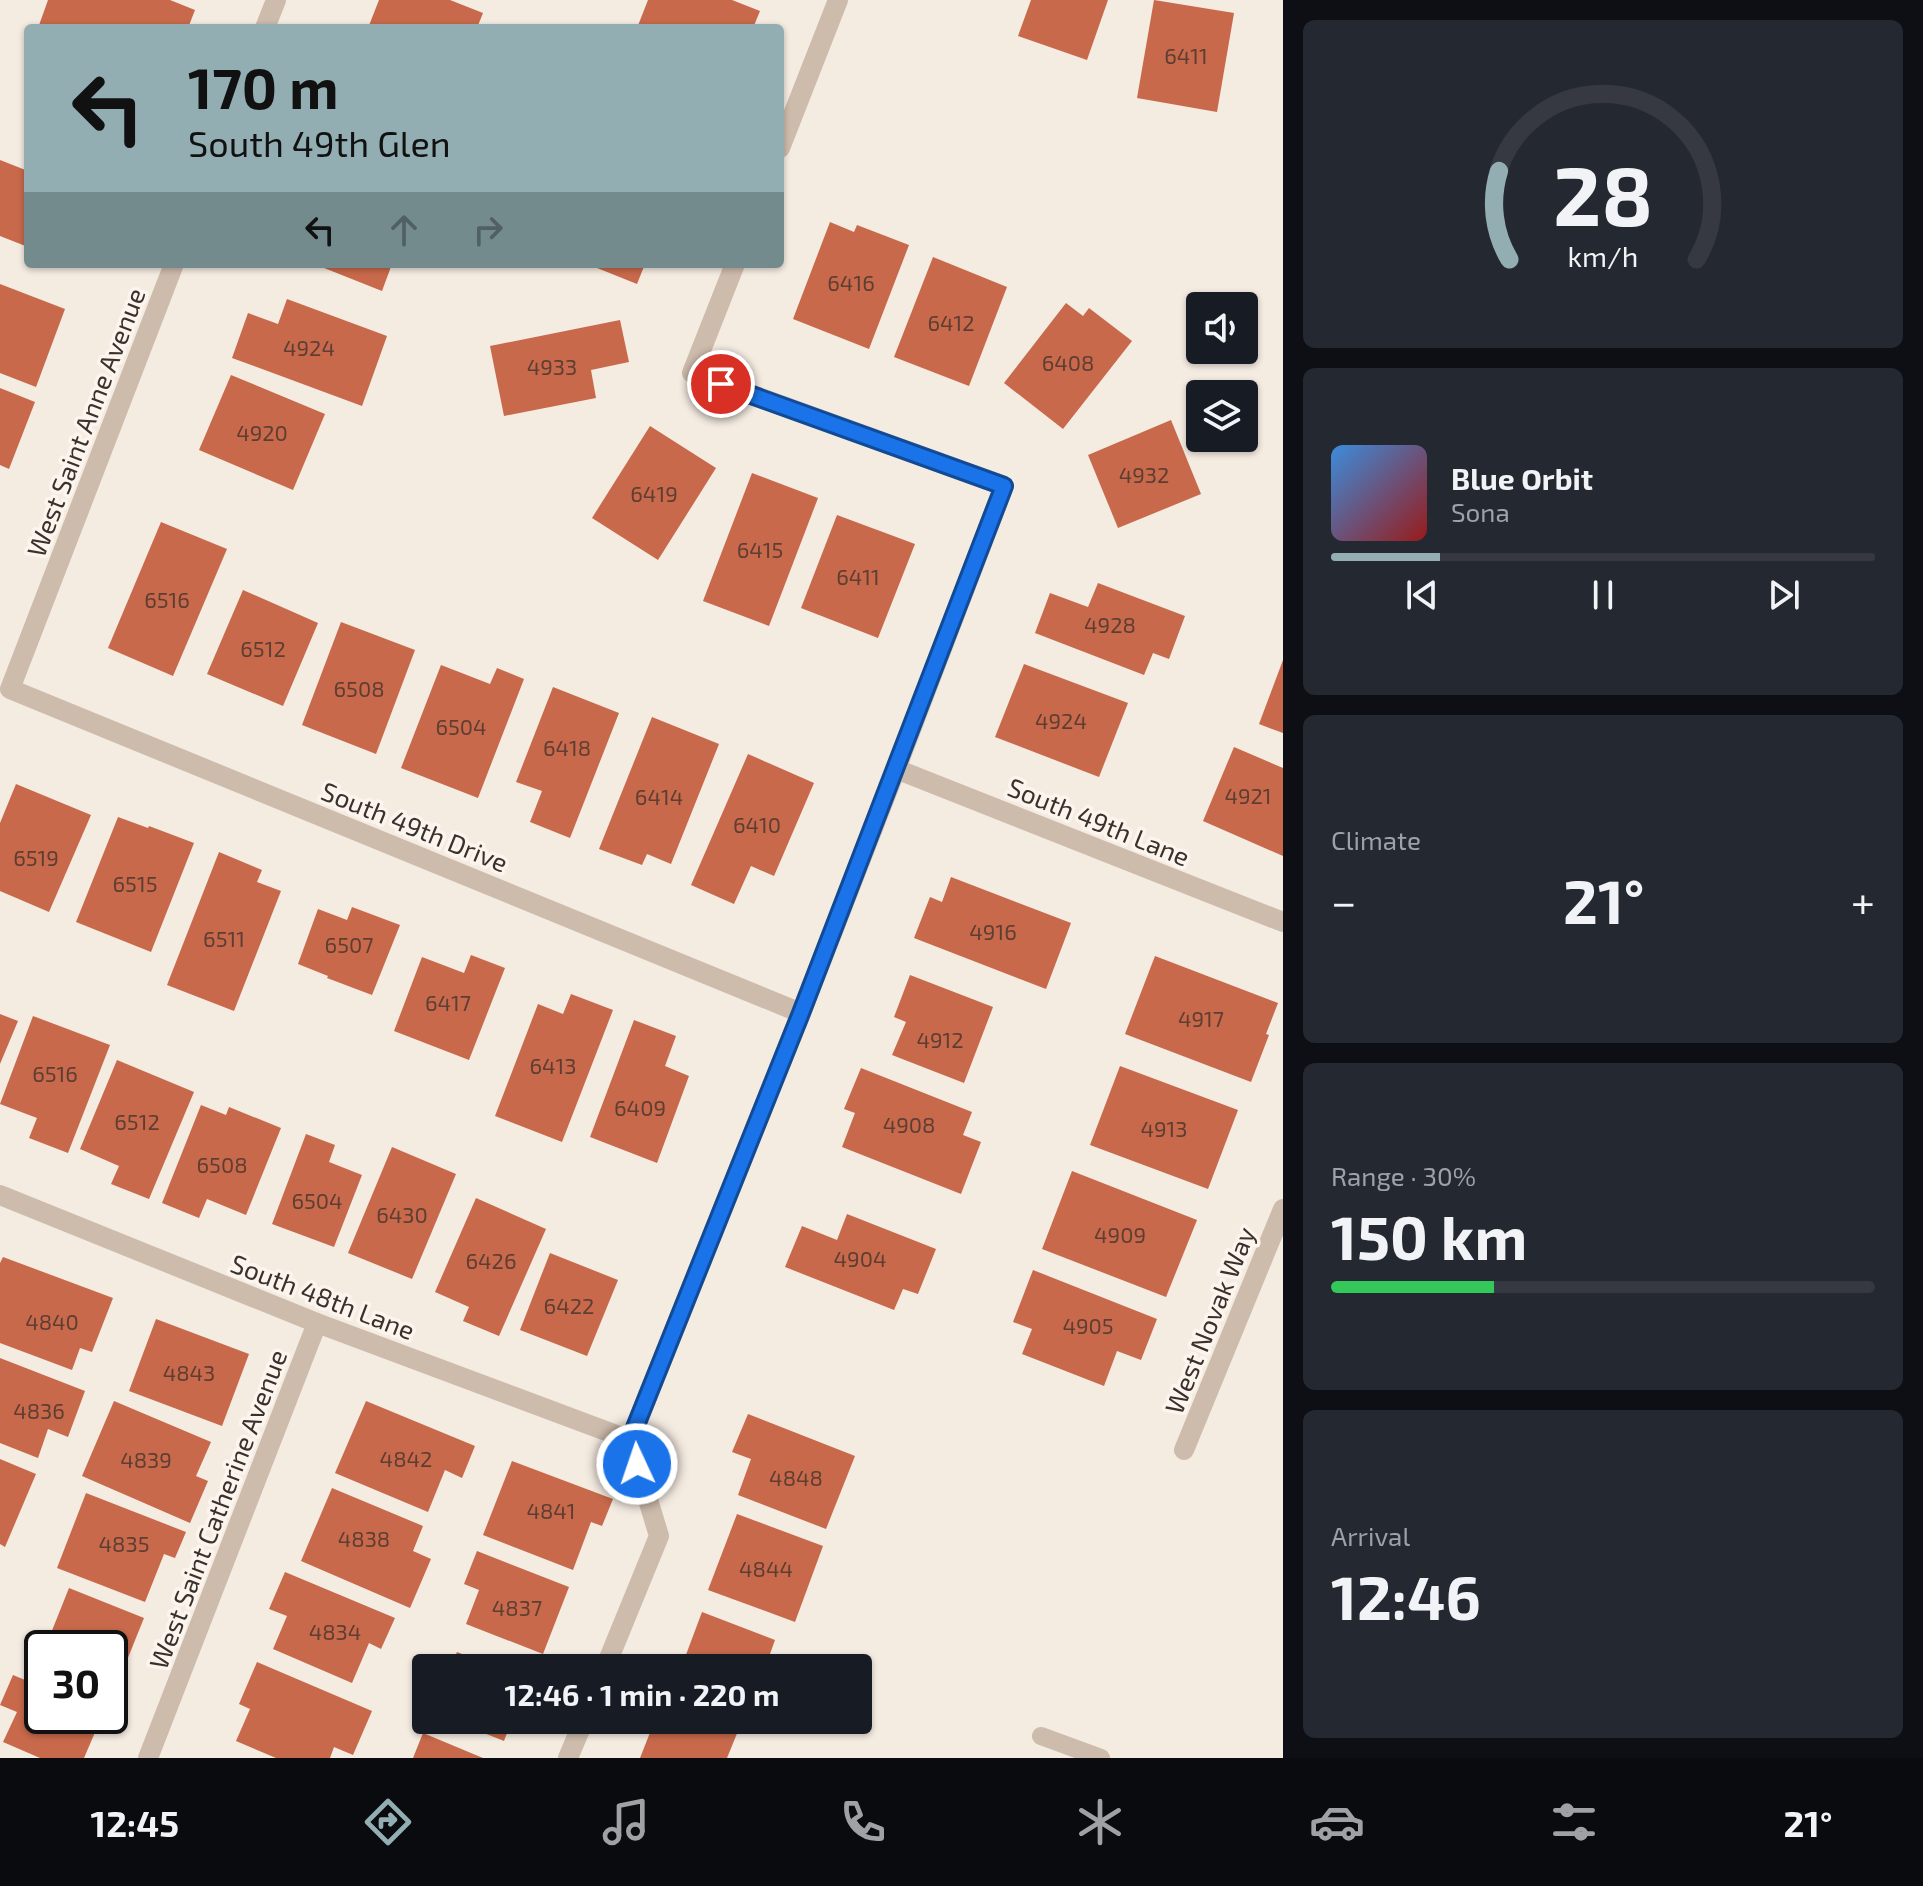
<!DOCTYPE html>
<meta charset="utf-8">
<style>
:root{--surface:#171b24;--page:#242831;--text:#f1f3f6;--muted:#9ea1a6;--line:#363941;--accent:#92aeb2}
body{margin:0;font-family:"Exo 2",sans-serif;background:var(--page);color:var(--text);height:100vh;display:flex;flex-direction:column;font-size:30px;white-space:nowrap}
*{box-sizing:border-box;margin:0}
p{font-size:26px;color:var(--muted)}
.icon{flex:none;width:44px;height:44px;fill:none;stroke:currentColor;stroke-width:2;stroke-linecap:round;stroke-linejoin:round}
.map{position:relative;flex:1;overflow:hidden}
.panel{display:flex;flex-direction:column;gap:20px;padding:20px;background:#0d0f14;width:640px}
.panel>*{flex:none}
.guide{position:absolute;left:24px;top:24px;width:760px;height:244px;border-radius:8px;box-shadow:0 2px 6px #0004;background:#92aeb2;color:#111;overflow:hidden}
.controls{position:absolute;left:1186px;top:292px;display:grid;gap:16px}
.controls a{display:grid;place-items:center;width:72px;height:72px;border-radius:8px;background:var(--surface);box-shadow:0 2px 6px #0004;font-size:40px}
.speed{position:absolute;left:24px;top:1630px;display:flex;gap:16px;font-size:40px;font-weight:700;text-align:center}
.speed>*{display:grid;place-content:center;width:104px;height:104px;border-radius:50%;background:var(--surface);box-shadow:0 2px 6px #0004;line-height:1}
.speed .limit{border:4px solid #111;border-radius:12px;background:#fff;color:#111}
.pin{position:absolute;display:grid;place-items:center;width:68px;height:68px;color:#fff;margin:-34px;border:4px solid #fff;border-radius:50%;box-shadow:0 2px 8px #0007}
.me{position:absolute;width:88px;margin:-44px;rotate:357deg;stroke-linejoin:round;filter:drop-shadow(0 0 6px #0008)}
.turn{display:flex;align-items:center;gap:28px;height:168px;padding:0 32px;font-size:36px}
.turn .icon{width:104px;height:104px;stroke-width:2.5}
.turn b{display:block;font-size:56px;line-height:68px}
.lanes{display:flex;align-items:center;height:76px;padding:0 32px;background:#0003;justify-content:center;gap:40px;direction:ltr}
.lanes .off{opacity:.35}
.big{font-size:60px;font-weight:700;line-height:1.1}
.panel .widget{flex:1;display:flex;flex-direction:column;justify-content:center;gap:12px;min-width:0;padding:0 28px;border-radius:12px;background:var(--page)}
.panel .dial{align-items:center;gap:0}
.dial svg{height:208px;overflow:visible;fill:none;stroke:var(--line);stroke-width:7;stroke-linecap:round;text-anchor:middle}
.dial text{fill:var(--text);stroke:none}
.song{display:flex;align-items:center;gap:24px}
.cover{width:96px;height:96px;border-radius:12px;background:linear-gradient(135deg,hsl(210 70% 55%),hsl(0 70% 35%))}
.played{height:8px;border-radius:4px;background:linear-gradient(90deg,var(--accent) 20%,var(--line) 20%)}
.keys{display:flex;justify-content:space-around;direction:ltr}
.heat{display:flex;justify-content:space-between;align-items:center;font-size:44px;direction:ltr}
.charge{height:12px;border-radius:6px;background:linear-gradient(90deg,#34c759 30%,var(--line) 0)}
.trip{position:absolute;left:412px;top:1654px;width:460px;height:80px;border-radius:8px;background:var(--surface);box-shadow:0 2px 6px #0004;font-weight:700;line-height:80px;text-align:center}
.dock{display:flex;height:128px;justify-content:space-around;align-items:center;background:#090b0e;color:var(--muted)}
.dock .icon{width:56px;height:56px}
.dock .current{color:var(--accent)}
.dock b{font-size:36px;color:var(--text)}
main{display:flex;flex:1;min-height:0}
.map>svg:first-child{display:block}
</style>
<main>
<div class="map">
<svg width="1283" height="1758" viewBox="0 0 1283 1758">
<rect width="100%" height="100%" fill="#f4ebe1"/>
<!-- building -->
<g fill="#c8694b">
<path d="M48 0H170L195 10 188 28H38Z"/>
<path d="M379 0H450L483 13 477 28H368Z"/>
<path d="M648 0H732L760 11 753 28H637Z"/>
<path d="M1031 0H1108L1087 60 1018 36Z"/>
<path d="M1154 0 1234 13 1217 112 1137 98Z"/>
<path d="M0 160 28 171V247L0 236Z"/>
<path d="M830 222 854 232 857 225 909 245 869 349 793 319Z"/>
<path d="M933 257 1007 287 969 386 894 357Z"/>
<path d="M314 264H392L382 291Z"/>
<path d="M587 264H645L637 284Z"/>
<path d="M0 284 65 309 36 387 0 373Z"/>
<path d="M287 299 387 336 362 406 232 358 248 313 278 324Z"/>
<path d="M1066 303 1083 316 1089 308 1132 341 1063 429 1004 383Z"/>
<path d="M620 320 629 362 591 370 596 398 504 416 490 346Z"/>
<path d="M231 375 325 414 293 490 199 450Z"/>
<path d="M0 388 35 402 9 469 0 465Z"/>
<path d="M1171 420 1201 494 1118 528 1088 455Z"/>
<path d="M650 426 716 468 658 560 592 518Z"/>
<path d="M752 473 818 498 769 626 703 601Z"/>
<path d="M837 515 915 544 878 638 801 608Z"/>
<path d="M161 522 227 549 173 676 108 648Z"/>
<path d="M1098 583 1185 616 1169 659 1153 653 1144 675 1035 633 1050 593 1088 607Z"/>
<path d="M243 590 318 623 283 706 207 674Z"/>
<path d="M341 622 415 650 376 754 302 725Z"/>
<path d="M1283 660V733L1259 724Z"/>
<path d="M1024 664 1128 703 1099 777 995 737Z"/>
<path d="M441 665 490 684 497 668 524 679 478 798 401 768Z"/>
<path d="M553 687 619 713 570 838 530 822 542 791 516 782Z"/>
<path d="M652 717 719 744 671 864 647 854 642 865 599 849Z"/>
<path d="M1234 747 1283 768V856L1203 821Z"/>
<path d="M748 754 814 783 774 876 751 866 734 904 691 885Z"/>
<path d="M16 784 91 815 49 912 0 891V823Z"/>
<path d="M118 817 148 828 149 826 194 843 151 952 76 922Z"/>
<path d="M219 852 262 870 257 882 281 891 234 1011 167 985Z"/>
<path d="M951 877 1071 923 1046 989 914 938 930 897 942 902Z"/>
<path d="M352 907 400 925 372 995 327 978 328 976 298 964 318 909 347 920Z"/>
<path d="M471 955 505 968 469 1060 394 1031 422 957 464 973Z"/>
<path d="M1155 956 1278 1003 1266 1034 1269 1035 1251 1082 1125 1034Z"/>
<path d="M910 975 993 1007 964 1083 892 1055 906 1022 894 1017Z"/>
<path d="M571 994 613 1010 562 1142 495 1116 538 1004 563 1014Z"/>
<path d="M0 1014 18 1021 0 1064Z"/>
<path d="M33 1016 110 1045 68 1153 29 1138 37 1118 0 1104Z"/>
<path d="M634 1020 676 1036 665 1066 689 1076 657 1163 590 1137Z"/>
<path d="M117 1060 194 1092 149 1199 111 1184 119 1166 80 1149Z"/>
<path d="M1120 1066 1238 1110 1208 1189 1090 1145Z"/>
<path d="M861 1068 972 1112 963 1135 981 1142 961 1194 842 1147 855 1113 844 1109Z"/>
<path d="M201 1105 226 1115 229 1107 281 1128 246 1215 207 1199 199 1218 162 1203Z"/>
<path d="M306 1134 335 1145 329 1162 362 1175 334 1247 272 1224Z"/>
<path d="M392 1147 456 1174 412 1279 348 1253Z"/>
<path d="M1072 1171 1197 1220 1166 1297 1042 1249Z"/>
<path d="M476 1198 546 1229 499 1336 463 1321 469 1307 435 1292Z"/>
<path d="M847 1214 936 1249 918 1294 903 1289 894 1310 785 1267 802 1226 837 1240Z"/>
<path d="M550 1253 618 1280 587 1356 520 1330Z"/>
<path d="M3 1257 113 1298 92 1352 80 1348 72 1370 0 1343V1263Z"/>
<path d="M1033 1270 1157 1319 1141 1360 1117 1351 1104 1386 1022 1354 1032 1329 1013 1322Z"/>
<path d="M156 1319 249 1354 222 1426 129 1391Z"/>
<path d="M0 1358 85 1391 68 1437 48 1429 38 1458 0 1443Z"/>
<path d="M114 1401 211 1442 196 1476 208 1481 190 1523 82 1476Z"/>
<path d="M366 1401 475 1446 462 1478 445 1470 428 1512 335 1473Z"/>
<path d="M748 1414 855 1456 826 1529 738 1495 751 1459 732 1452Z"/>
<path d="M0 1459 36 1474 5 1547 0 1544Z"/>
<path d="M512 1461 613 1499 602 1526 591 1522 573 1570 483 1535Z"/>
<path d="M332 1488 423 1526 413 1551 431 1559 410 1608 301 1561Z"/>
<path d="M86 1493 186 1532 175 1558 164 1554 145 1602 57 1568Z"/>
<path d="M737 1514 823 1546 795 1622 708 1590Z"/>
<path d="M477 1551 569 1587 543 1654 466 1624 479 1590 464 1584Z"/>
<path d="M285 1572 395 1618 381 1649 369 1643 352 1683 273 1649 287 1616 269 1609Z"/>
<path d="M69 1588 144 1618 119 1680 110 1676V1648H45Z"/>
<path d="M702 1612 775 1640 765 1668H681Z"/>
<path d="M457 1652 498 1668H450Z"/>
<path d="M257 1662 372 1711 353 1755 334 1747 330 1758H276L236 1741 250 1709 239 1704Z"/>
<path d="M13 1675 42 1687V1716H102L84 1758H40L3 1742 17 1712 0 1705Z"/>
<path d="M451 1720H512L504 1741Z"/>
<path d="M655 1720H726L740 1726 727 1758H640Z"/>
<path d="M423 1733 483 1758H413Z"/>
</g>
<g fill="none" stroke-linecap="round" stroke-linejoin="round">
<!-- service -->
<path stroke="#cdbbac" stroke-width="18" d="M1041 1736 1101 1758"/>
<!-- minor -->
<g stroke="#cdbbac" stroke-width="20">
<path d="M265 28 276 0"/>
<path d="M780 148 838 0"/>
<path d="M174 264 10 689 801 1013"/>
<path d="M896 769 1283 922"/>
<path d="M0 1195 317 1323 630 1440"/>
<path d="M1184 1450 1283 1209"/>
<path d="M605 1668 659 1536 630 1440 801 1013 896 769 1004 486 692 373 735 264"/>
<path d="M148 1758 317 1323"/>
<path d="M568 1758 584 1720"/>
</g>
</g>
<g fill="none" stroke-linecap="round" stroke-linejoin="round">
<!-- route casing -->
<g stroke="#114b97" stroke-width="20">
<path id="route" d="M637 1464 630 1440 801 1013 1004 486 721 384"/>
</g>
<!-- route -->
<use href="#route" stroke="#1a73e8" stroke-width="14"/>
</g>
<g text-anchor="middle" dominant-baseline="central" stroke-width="7" stroke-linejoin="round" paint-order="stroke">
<!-- number labels -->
<g font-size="22" fill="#5e3e33">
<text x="1186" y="55">6411</text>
<text x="851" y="282">6416</text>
<text x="951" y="322">6412</text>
<text x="309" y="347">4924</text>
<text x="1068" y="362">6408</text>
<text x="552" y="366">4933</text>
<text x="262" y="432">4920</text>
<text x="1144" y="474">4932</text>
<text x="654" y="493">6419</text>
<text x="760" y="549">6415</text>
<text x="858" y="576">6411</text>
<text x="167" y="599">6516</text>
<text x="1110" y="624">4928</text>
<text x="263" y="648">6512</text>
<text x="359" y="688">6508</text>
<text x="1061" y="720">4924</text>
<text x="461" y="726">6504</text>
<text x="567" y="747">6418</text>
<text x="1248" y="795">4921</text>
<text x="659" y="796">6414</text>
<text x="757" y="824">6410</text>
<text x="36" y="857">6519</text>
<text x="135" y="883">6515</text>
<text x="993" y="931">4916</text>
<text x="224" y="938">6511</text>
<text x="349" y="944">6507</text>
<text x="448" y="1002">6417</text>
<text x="1201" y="1018">4917</text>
<text x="940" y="1039">4912</text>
<text x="553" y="1065">6413</text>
<text x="55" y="1073">6516</text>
<text x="640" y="1107">6409</text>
<text x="137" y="1121">6512</text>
<text x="909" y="1124">4908</text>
<text x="1164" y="1128">4913</text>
<text x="222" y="1164">6508</text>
<text x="317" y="1200">6504</text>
<text x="402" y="1214">6430</text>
<text x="1120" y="1234">4909</text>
<text x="860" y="1258">4904</text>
<text x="491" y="1260">6426</text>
<text x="569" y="1305">6422</text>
<text x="52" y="1321">4840</text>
<text x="1088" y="1325">4905</text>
<text x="189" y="1372">4843</text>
<text x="39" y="1410">4836</text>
<text x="406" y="1458">4842</text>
<text x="146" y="1459">4839</text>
<text x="796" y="1477">4848</text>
<text x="551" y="1510">4841</text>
<text x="364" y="1538">4838</text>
<text x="124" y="1543">4835</text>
<text x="766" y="1568">4844</text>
<text x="517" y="1607">4837</text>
<text x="335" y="1631">4834</text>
</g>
<!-- street labels -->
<g font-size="26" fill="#3b302b" stroke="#fbf5ee">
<text transform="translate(85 422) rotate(-69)">West Saint Anne Avenue</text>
<text transform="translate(1099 821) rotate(22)">South 49th Lane</text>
<text transform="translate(415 826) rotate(22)">South 49th Drive</text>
<text transform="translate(323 1296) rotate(21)">South 48th Lane</text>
<text transform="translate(1209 1320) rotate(-68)">West Novak Way</text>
<text transform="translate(217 1509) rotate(-69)">West Saint Catherine Avenue</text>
</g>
</g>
</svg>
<div class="controls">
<a><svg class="icon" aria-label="sound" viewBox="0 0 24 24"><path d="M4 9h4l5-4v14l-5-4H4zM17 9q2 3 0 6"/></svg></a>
<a><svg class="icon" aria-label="layers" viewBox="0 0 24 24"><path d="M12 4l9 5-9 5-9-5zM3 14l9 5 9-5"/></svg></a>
</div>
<div class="speed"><div class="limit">30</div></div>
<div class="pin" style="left:721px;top:384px;background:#d93025"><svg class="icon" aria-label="arrive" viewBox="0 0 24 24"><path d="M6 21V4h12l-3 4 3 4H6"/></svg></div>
<svg class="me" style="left:637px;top:1464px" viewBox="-20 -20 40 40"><circle r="17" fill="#1a73e8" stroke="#fff" stroke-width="3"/><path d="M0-11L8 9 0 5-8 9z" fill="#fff"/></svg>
<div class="trip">12:46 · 1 min · 220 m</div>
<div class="guide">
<div class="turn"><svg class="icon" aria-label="left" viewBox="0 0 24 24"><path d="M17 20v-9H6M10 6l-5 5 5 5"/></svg><div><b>170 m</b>South 49th Glen</div></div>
<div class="lanes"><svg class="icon" aria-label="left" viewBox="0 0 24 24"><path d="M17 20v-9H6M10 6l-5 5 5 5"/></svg><svg class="icon off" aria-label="ahead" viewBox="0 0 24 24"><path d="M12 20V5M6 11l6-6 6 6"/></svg><svg class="icon off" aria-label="right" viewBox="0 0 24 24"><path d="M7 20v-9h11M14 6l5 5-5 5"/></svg></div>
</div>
</div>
<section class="panel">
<div class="widget dial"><svg viewBox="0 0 100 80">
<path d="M14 69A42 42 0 1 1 86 69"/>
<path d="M14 69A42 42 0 0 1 10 35" stroke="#92aeb2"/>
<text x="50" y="56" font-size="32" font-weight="700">28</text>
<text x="50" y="72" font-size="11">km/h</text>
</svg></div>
<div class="widget">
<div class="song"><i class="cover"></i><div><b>Blue Orbit</b><p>Sona</p></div></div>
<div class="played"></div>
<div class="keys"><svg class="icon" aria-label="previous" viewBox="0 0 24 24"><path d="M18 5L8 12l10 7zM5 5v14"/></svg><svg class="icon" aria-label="pause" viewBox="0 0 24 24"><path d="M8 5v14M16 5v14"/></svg><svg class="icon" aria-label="next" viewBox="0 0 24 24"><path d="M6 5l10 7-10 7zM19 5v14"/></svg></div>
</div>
<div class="widget"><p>Climate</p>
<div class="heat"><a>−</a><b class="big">21°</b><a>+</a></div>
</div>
<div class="widget"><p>Range · 30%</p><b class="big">150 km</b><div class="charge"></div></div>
<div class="widget"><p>Arrival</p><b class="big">12:46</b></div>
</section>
</main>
<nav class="dock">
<b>12:45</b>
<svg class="icon current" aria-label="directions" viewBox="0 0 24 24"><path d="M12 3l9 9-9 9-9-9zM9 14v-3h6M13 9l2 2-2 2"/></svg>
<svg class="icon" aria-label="music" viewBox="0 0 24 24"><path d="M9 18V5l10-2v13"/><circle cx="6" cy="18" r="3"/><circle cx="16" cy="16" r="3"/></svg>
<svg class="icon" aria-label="phone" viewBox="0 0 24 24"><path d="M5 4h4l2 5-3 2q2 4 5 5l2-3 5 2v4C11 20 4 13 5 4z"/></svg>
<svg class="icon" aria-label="climate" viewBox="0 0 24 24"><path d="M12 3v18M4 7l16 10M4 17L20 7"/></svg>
<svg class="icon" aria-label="car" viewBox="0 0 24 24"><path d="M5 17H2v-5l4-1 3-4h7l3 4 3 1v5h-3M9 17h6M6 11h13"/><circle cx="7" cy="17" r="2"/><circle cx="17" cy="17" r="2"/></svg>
<svg class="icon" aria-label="filters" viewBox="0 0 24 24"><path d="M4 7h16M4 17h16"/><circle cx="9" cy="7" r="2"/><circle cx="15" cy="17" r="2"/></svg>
<b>21°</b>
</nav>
